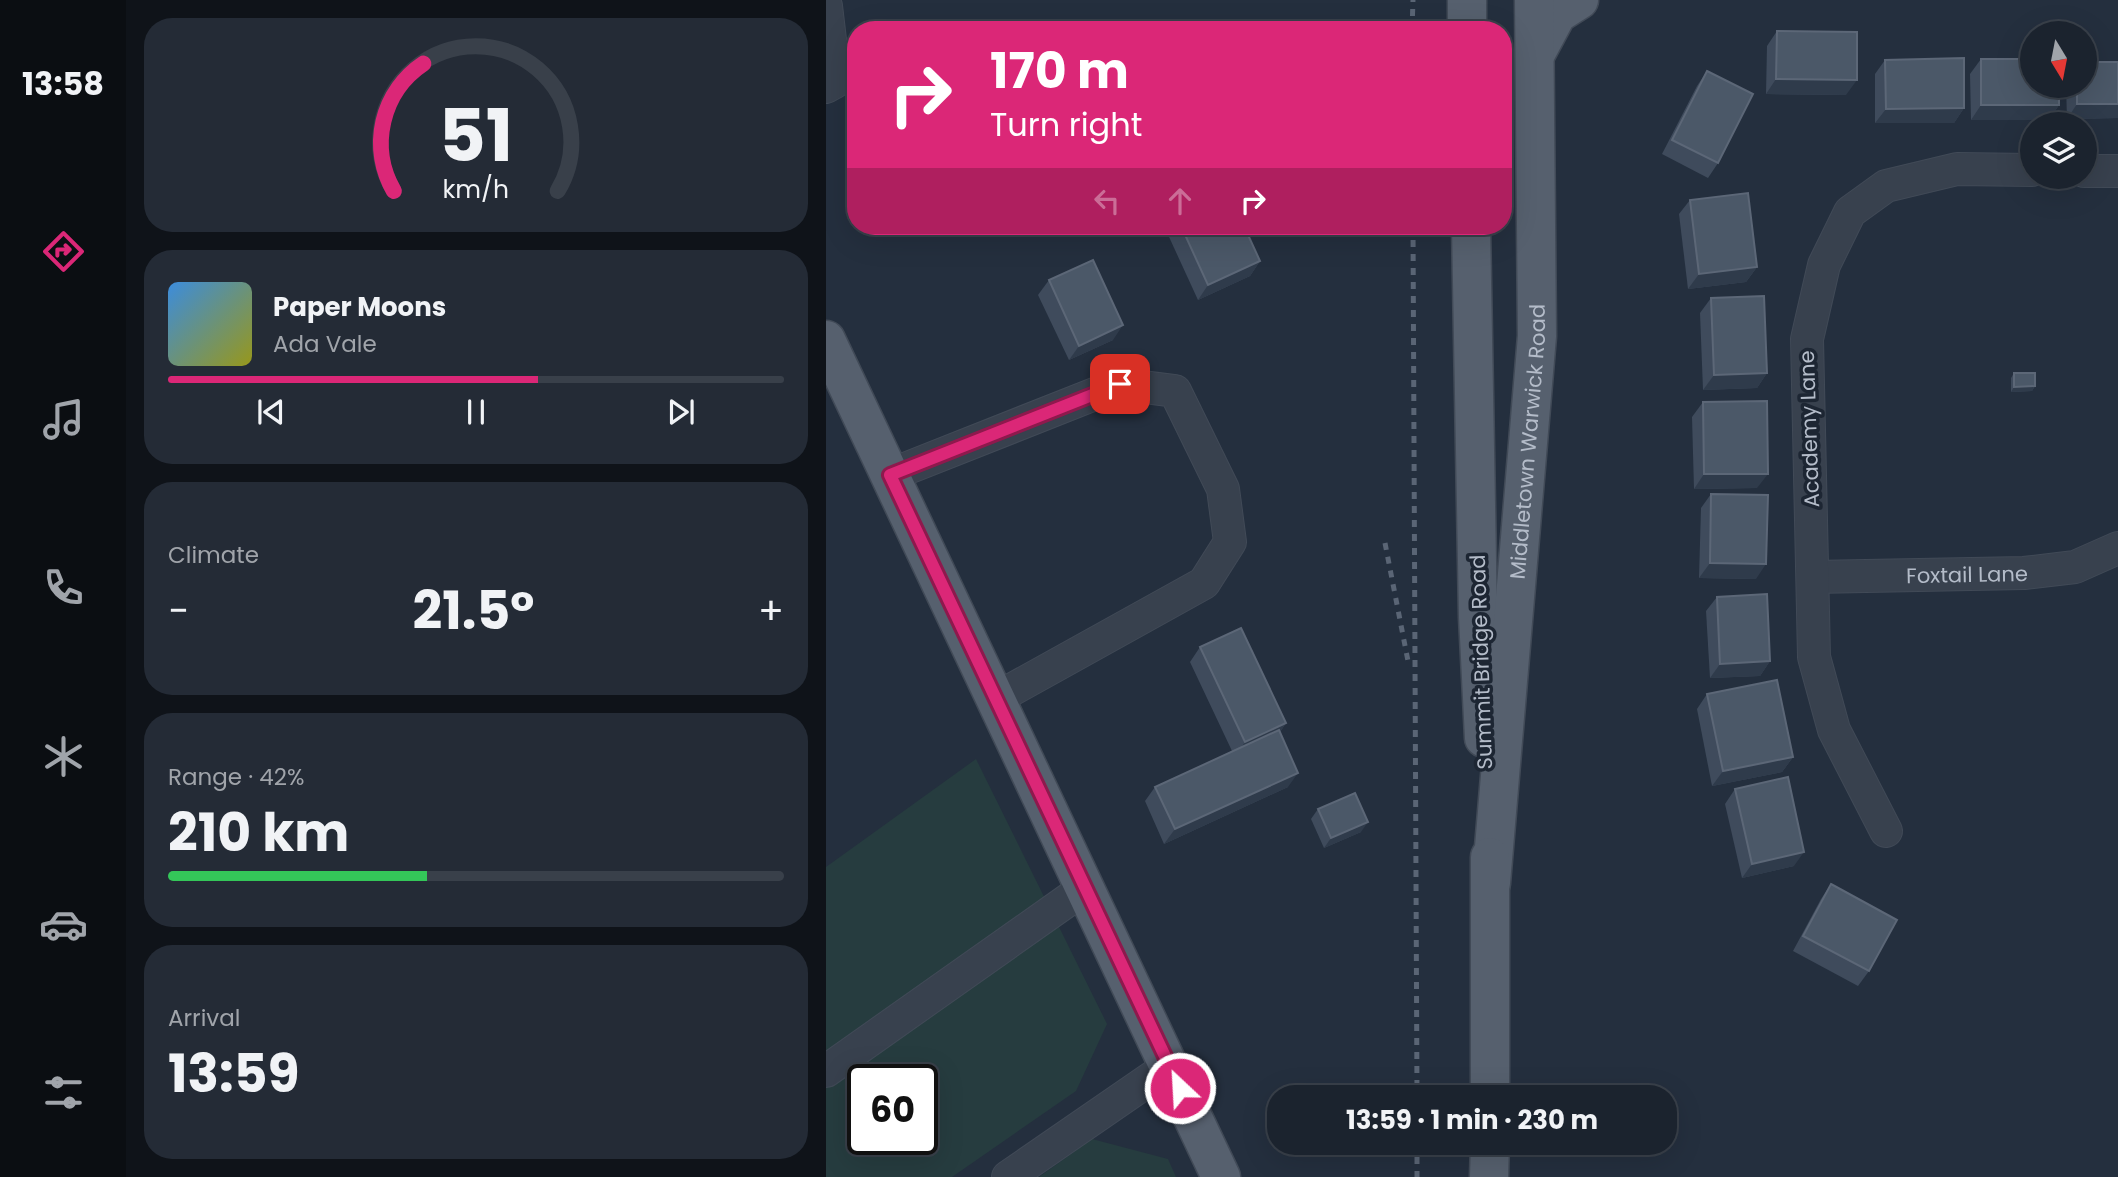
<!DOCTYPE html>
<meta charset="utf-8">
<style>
:root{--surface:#1b232e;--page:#242b36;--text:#f1f3f6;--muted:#a0a4aa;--line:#39404a;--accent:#db2777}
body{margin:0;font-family:Poppins,sans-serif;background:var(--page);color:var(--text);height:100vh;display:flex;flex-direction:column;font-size:26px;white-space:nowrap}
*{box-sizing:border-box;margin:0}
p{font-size:23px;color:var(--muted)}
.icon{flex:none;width:38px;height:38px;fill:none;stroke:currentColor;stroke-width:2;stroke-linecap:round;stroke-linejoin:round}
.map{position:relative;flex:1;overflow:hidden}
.details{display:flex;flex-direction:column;gap:18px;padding:18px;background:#0f1319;width:700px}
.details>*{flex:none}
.guide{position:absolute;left:21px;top:21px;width:665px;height:214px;border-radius:28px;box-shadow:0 7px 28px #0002,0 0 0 2px var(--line);background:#db2777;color:#fff;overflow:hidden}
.needle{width:46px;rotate:170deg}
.buttons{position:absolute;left:1194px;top:21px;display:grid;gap:14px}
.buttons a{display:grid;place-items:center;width:77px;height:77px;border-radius:50%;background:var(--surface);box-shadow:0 7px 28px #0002,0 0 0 2px var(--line);font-size:35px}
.speed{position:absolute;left:21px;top:1064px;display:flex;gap:14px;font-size:35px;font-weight:700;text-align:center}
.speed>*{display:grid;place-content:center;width:91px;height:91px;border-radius:50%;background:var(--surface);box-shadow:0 7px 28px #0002,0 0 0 2px var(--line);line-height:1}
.speed .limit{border:4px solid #111;border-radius:10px;background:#fff;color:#111}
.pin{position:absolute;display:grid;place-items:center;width:60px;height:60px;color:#fff;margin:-30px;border-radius:14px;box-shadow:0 4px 10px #0006}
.me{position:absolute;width:77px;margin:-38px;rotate:335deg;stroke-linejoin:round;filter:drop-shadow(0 0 5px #0008)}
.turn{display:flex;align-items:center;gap:24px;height:147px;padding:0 28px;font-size:32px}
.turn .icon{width:91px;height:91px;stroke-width:2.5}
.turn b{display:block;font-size:49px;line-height:60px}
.lanes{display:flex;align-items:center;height:66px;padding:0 28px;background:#0003;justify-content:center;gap:35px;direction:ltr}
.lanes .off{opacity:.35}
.big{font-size:52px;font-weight:700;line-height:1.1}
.details .widget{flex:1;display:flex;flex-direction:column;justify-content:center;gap:10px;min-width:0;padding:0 24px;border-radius:28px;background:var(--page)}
.details .dial{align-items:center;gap:0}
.dial svg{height:182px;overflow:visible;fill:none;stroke:var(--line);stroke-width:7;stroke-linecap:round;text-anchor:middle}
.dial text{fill:var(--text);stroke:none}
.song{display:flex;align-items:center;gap:21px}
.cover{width:84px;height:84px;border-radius:10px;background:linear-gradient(135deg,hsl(210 70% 55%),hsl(60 70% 35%))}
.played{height:7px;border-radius:4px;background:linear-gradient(90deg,var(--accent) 60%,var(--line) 60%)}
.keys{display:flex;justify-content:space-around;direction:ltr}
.heat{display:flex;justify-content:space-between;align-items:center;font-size:38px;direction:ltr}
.charge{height:10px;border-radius:5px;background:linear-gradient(90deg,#34c759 42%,var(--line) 0)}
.trip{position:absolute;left:441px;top:1085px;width:410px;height:70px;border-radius:28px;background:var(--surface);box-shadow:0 7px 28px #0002,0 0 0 2px var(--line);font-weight:700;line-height:70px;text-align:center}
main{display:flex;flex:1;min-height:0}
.tab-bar{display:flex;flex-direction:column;width:126px;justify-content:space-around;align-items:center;background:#0b0e12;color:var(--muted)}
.tab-bar .icon{width:49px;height:49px}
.tab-bar .active{color:var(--accent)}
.tab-bar b{font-size:32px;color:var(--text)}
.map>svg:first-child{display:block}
</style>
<main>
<nav class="tab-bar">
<b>13:58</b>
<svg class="icon active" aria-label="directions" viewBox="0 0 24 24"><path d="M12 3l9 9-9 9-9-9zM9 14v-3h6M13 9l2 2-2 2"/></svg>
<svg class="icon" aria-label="music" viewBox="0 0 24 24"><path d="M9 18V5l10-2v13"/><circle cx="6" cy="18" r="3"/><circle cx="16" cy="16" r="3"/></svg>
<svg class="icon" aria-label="phone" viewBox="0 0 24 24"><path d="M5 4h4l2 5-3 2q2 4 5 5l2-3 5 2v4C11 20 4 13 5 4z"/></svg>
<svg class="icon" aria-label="climate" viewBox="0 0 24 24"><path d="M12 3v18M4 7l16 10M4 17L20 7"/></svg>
<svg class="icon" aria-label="car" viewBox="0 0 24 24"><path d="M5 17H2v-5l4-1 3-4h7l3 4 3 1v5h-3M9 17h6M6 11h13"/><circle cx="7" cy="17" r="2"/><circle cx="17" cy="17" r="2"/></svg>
<svg class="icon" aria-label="filters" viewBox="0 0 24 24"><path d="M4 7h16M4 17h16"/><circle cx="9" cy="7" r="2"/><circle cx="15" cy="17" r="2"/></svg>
</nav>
<section class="details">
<div class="widget dial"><svg viewBox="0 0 100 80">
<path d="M14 69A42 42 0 1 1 86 69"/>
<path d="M14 69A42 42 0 0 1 27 13" stroke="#db2777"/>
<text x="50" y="56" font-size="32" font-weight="700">51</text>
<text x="50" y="72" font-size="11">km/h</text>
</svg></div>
<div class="widget">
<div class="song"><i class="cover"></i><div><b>Paper Moons</b><p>Ada Vale</p></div></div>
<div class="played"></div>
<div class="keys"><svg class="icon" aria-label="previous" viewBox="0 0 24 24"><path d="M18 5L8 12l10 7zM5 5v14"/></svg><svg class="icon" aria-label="pause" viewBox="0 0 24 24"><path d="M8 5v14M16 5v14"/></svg><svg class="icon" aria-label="next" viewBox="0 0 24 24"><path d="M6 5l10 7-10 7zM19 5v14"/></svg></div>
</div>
<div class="widget"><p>Climate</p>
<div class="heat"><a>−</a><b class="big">21.5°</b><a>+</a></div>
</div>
<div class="widget"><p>Range · 42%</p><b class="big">210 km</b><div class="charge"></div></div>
<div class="widget"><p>Arrival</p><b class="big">13:59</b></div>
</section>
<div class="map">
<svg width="1292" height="1177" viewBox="0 0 1292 1177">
<rect width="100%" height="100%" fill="#242f3e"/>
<!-- green -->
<g fill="#263c3f" fill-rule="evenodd">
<path d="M150 759 281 1024 250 1091 126 1177H0V867ZM37 1080H96V1139H37Z"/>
<path d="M266 1139 342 1159 350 1177H213Z"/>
</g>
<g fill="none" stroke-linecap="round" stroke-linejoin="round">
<!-- minor casing -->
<g stroke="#414a57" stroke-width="34">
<g id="minor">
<path d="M0 6 9 82 0 87"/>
<path d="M1258 171H1292"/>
<path d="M64 475 294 384 349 391 397 489 404 542 378 583 169 699"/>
<path id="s1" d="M987 577 1198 573 1249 567 1292 548"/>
<path d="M1060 831 1008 730 988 657 981 339 998 265 1024 212 1060 186 1131 169 1206 170"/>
<path d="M0 1071 259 888"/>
<path d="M182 1177 343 1066"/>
</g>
</g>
<!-- major casing -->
<g stroke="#414a57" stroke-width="41">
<g id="major">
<path d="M641 0V30"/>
<path d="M709 55 731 14 753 0"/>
<path d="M645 226 652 617 658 738"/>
<path d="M0 340 395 1177"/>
<path id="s2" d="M665 883 711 336 708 0"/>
<path d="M664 1097V857"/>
<path d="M663 1177 664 1143"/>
</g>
</g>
<!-- minor -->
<use href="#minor" stroke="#38414e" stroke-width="32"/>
<!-- major -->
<use href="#major" stroke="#56606e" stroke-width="38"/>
<!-- rail -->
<g stroke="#5a6575" stroke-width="5" stroke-dasharray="7 7" stroke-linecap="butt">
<path d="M586 30 587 0"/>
<path d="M587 226 591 1097"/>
<path d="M559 543 582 661"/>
<path d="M591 1143V1177"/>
</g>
</g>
<!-- wall -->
<g fill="#3f4b5c">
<path d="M951 31 1020 95 940 94 941 46Z"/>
<path d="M1155 59 1233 105 1223 120H1145L1144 74Z"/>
<path d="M1059 60 1138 108 1128 123H1049V74Z"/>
<path d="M1292 62V118L1241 119 1240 86H1258Z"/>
<path d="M881 71 892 163 882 178 836 154 871 86Z"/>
<path d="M864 200 931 267 920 282 862 289 853 214Z"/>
<path d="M338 226H418L434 261 424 276 372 300Z"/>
<path d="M223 280 287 340 243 360 212 295Z"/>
<path d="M885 298 941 373 931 388 877 390 874 313Z"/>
<path d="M1188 373 1209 386 1206 391 1185 392V378Z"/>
<path d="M877 402 931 488 868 489 866 417Z"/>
<path d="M885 494 930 579 873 578 875 508Z"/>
<path d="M891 597 944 661 934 676 884 678 880 611Z"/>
<path d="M374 647 460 723 454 732 462 787 338 844 319 801 329 787 406 751 364 662Z"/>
<path d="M881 694 967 757 956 772 886 786 871 709Z"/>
<path d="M909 789 968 866 916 878 899 804Z"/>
<path d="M492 809 535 832 498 848 485 819Z"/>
<path d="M1005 884 1043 971 1032 986 967 951 995 899Z"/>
</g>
<!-- shaded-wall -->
<g fill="#2f3b4b">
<path d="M950 79 1031 80 1020 95 940 94Z"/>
<path d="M1251 104H1292V118L1241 119Z"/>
<path d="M1155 105H1233L1223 120H1145Z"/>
<path d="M1138 108 1128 123H1049L1060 109Z"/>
<path d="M434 261 424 276 372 300 382 285Z"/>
<path d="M931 267 920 282 862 289 873 274Z"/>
<path d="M297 325 287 340 243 360 253 346Z"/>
<path d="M941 373 931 388 877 390 888 375Z"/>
<path d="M1209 386 1206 391 1185 392 1188 387Z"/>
<path d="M878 474H942L931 488 868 489Z"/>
<path d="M884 563 940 564 930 579 873 578Z"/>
<path d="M944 661 934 676 884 678 894 664Z"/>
<path d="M460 723 450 738 409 757 419 742Z"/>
<path d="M967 757 956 772 886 786 897 771Z"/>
<path d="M472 773 462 787 338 844 349 829Z"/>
<path d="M542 822 535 832 498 848 505 838Z"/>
<path d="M978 852 968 866 916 878 926 864Z"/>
</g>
<!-- building -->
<g fill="#4b5868" stroke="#5c6777" stroke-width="2">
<path d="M951 31 1031 32V80L950 79Z"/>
<path d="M1138 58V108L1060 109 1059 60Z"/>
<path d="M1155 59H1206V86H1233V105H1155Z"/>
<path d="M1258 62H1292V104H1251V86H1258Z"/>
<path d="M881 71 927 94 892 163 846 140Z"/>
<path d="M922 193 931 267 873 274 864 200Z"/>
<path d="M355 226H418L434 261 382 285Z"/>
<path d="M267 260 297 325 253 346 223 280Z"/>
<path d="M938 296 941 373 888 375 885 298Z"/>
<path d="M1188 373H1209V386L1188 387Z"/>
<path d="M941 401 942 474H878L877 402Z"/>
<path d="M885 494 942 495 940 564 884 563Z"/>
<path d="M941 594 944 661 894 664 891 597Z"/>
<path d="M415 628 460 723 419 742 374 647Z"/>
<path d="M951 680 967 757 897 771 881 694Z"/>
<path d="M453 730 472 773 349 829 329 787Z"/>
<path d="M962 777 978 852 926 864 909 789Z"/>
<path d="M529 793 542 822 505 838 492 809Z"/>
<path d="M1005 884 1071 920 1043 971 977 936Z"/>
</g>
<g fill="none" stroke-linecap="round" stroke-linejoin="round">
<!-- route casing -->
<g stroke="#8e194d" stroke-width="18">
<path id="route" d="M294 384 64 475 354 1088"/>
</g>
<!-- route -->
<use href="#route" stroke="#db2777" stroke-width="12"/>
</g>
<g text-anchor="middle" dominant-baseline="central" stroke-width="7" stroke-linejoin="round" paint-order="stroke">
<!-- street labels -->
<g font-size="21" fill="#b4bcc9" stroke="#1d2633">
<text transform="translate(983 429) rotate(-92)">Academy Lane</text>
<text stroke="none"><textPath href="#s2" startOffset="443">Middletown Warwick Road</textPath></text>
<text stroke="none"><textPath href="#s1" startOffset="154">Foxtail Lane</textPath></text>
<text transform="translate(655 662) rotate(-92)">Summit Bridge Road</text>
</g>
</g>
</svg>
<div class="buttons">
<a><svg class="needle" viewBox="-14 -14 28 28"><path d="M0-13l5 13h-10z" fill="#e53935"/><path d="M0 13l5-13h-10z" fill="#a0a4aa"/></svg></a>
<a><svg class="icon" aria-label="layers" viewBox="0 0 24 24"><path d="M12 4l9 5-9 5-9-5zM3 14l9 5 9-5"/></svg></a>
</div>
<div class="speed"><div class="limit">60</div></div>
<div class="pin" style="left:294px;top:384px;background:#d93025"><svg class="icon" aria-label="arrive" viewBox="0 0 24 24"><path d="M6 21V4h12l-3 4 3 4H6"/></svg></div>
<svg class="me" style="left:354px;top:1088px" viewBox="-20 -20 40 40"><circle r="17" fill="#db2777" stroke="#fff" stroke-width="3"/><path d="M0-11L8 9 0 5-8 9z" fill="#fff"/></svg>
<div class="trip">13:59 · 1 min · 230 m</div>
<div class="guide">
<div class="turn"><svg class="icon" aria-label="right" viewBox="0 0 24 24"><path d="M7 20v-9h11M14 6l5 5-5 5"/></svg><div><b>170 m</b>Turn right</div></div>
<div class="lanes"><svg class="icon off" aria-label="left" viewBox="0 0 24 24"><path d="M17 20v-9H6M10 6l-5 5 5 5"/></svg><svg class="icon off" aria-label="ahead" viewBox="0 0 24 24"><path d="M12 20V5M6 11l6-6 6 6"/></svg><svg class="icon" aria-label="right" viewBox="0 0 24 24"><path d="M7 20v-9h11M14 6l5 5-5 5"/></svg></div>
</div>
</div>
</main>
